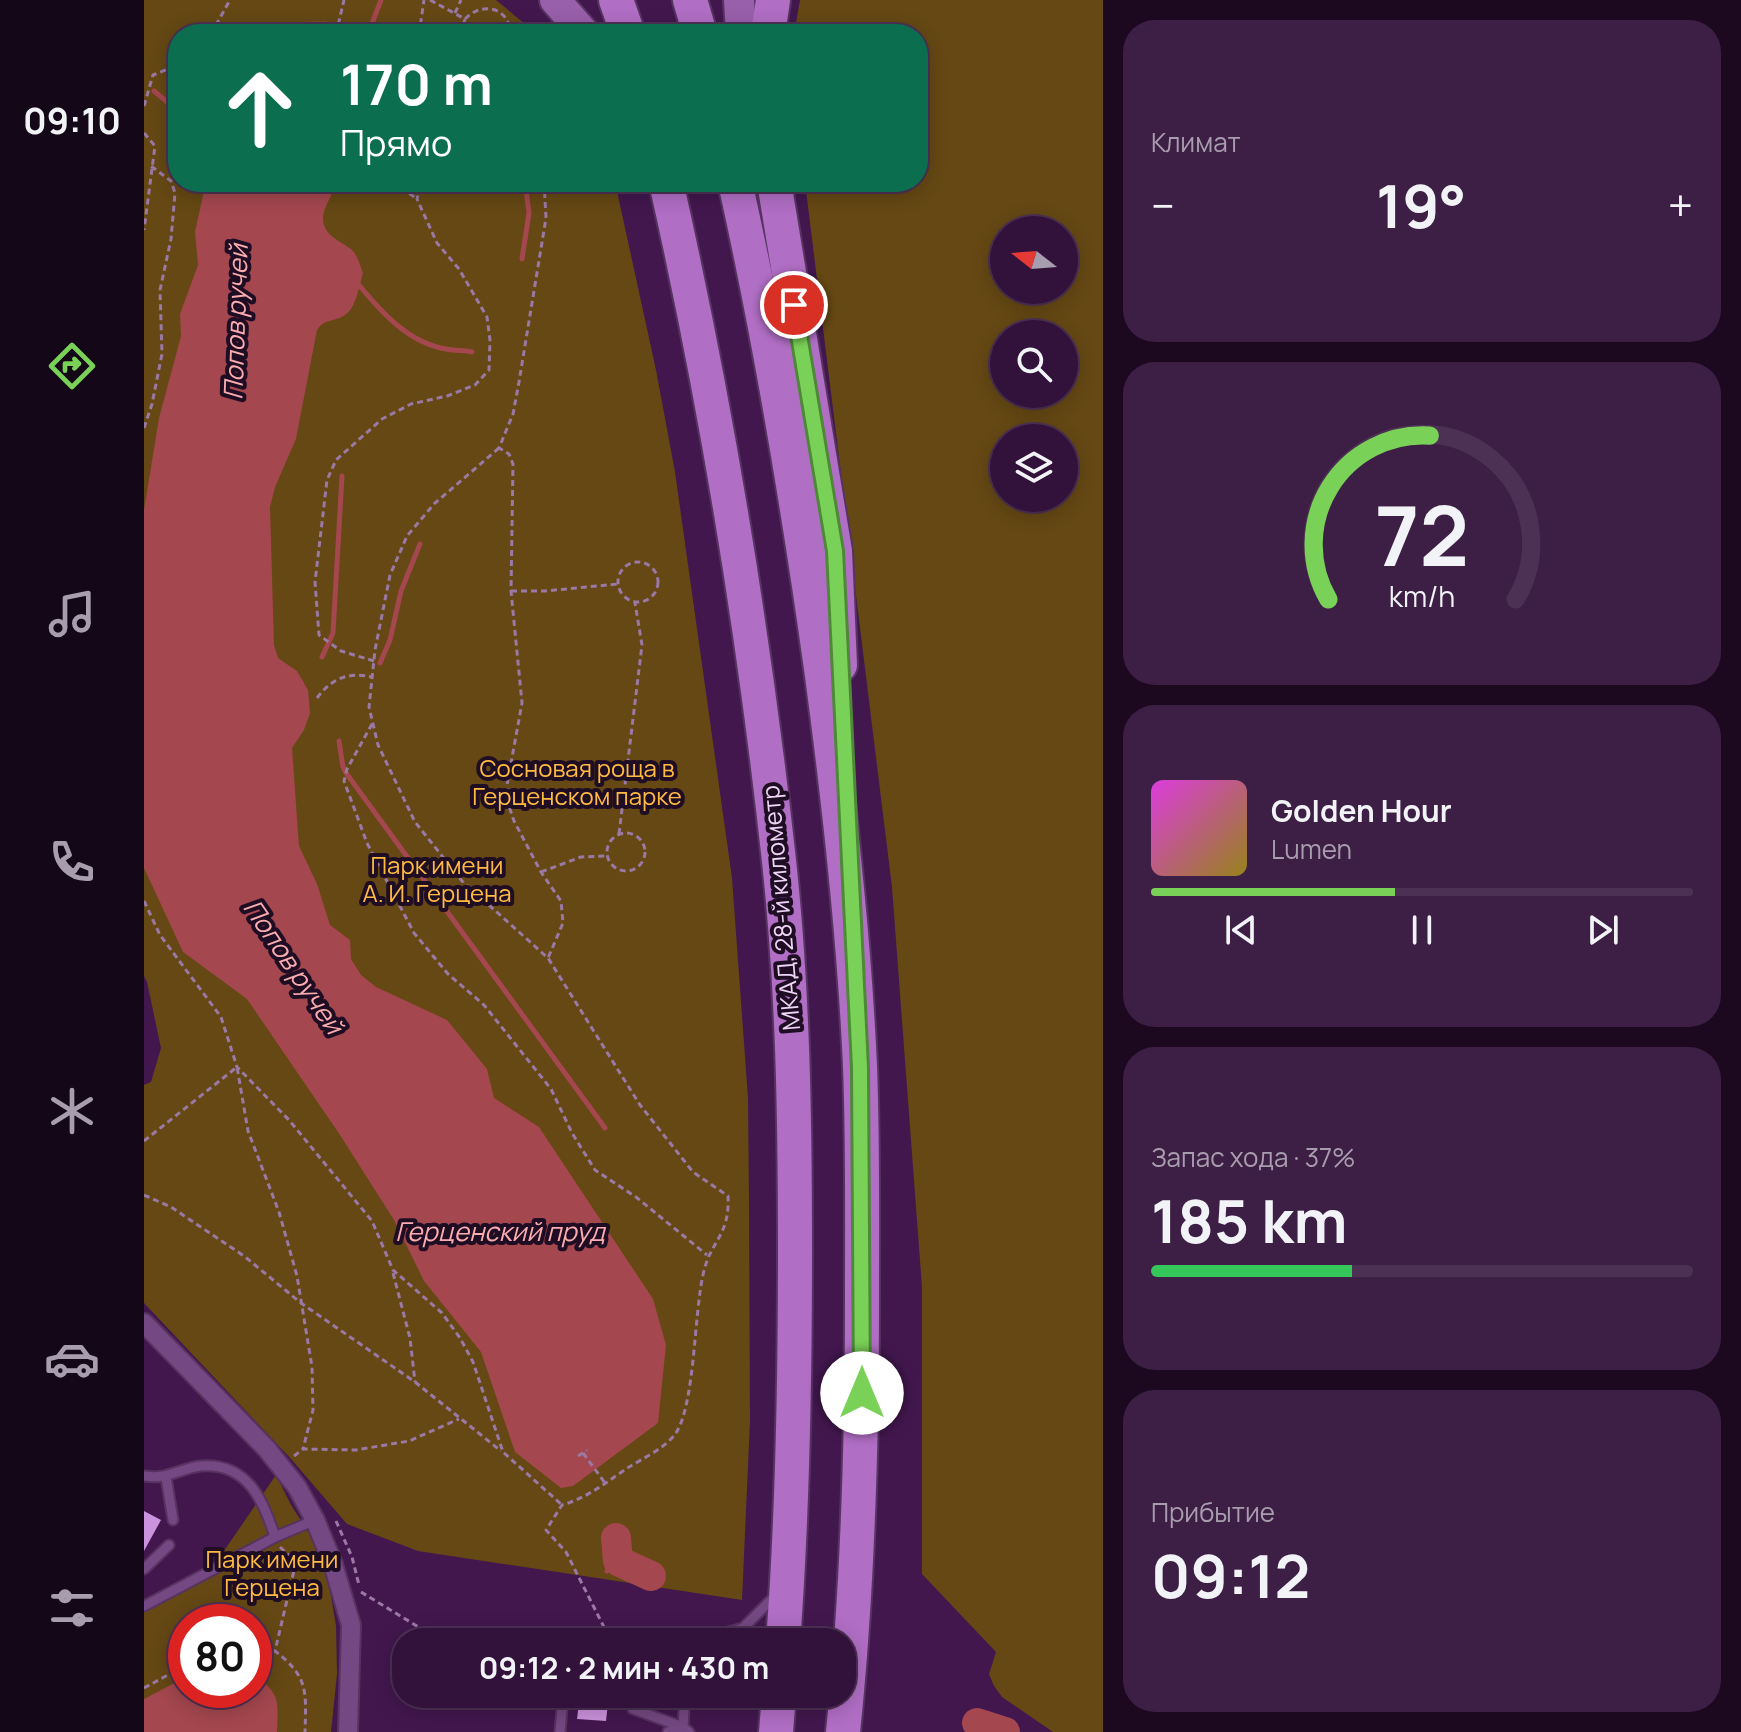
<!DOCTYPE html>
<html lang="ru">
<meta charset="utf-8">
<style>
:root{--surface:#32113a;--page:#3d1f45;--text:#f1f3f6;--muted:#a89daf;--line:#4d3154;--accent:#7ad157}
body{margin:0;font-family:Manrope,sans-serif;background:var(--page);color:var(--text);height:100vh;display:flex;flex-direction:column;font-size:30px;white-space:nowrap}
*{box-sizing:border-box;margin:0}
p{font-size:26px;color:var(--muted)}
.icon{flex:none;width:44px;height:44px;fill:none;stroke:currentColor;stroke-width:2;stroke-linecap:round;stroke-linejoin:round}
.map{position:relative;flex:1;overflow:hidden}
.panel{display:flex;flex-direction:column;gap:20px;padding:20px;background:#1c0920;width:638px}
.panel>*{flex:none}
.guide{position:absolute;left:24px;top:24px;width:760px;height:168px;border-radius:32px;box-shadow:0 4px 20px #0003,0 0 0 2px var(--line);background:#0b6e4f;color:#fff;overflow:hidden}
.needle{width:52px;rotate:287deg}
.tools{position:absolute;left:846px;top:216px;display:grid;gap:16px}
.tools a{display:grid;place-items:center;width:88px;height:88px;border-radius:50%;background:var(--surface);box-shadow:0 4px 20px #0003,0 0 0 2px var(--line);font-size:40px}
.speed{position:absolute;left:24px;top:1604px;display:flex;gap:16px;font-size:40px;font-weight:700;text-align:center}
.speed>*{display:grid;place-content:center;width:104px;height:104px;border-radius:50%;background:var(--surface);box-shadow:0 4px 20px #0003,0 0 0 2px var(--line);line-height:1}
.speed .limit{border:12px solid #d22;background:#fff;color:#111}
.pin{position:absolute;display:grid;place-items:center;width:68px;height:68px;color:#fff;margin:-34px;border:4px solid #fff;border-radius:50%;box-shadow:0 2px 8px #0007}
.me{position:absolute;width:88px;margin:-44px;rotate:0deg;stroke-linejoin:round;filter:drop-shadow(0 0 6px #0008)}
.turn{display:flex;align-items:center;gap:28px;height:168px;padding:0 40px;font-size:36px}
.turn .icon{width:104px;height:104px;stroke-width:2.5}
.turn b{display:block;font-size:56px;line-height:68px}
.big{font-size:60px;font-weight:700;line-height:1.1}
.panel .widget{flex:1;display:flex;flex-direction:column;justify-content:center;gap:12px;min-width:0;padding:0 28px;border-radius:32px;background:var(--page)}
.panel .dial{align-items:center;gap:0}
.dial svg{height:208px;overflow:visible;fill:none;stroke:var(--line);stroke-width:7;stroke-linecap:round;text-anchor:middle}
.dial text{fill:var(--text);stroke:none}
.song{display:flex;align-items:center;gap:24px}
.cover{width:96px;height:96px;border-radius:12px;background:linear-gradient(135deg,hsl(300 70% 55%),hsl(50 70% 35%))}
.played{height:8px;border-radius:4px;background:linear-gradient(90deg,var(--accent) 45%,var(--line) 45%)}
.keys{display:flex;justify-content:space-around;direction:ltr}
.heat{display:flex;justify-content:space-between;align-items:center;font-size:44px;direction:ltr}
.charge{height:12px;border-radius:6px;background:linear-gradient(90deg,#34c759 37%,var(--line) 0)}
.trip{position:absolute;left:248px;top:1628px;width:464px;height:80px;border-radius:32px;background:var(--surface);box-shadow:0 4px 20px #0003,0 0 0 2px var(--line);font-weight:700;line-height:80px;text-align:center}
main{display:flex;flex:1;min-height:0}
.tabs{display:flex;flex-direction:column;width:144px;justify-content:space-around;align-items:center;background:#140717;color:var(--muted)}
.tabs .icon{width:56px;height:56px}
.tabs .current{color:var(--accent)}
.tabs b{font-size:36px;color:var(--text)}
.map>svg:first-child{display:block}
</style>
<main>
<nav class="tabs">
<b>09:10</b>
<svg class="icon current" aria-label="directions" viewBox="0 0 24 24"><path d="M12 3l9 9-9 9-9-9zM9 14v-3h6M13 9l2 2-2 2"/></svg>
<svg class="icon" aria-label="music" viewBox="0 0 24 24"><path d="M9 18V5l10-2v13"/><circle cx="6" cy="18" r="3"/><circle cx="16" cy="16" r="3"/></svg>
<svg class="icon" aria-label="phone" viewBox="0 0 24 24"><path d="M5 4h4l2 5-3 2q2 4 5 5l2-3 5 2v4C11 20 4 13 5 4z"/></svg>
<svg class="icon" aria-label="climate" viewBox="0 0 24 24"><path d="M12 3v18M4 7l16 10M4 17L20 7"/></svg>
<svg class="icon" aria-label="car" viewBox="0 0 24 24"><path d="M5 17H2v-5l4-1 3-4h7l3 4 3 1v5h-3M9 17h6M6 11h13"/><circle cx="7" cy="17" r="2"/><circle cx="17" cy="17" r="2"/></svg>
<svg class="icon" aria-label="filters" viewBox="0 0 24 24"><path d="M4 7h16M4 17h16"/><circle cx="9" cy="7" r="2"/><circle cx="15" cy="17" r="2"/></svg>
</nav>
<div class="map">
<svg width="959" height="1732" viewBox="0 0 959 1732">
<rect width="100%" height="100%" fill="#42174e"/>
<!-- green -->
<g fill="#654814" fill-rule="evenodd">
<path d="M0 0H352L393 34H34V182H471L512 370 531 472 588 878 604 1098 605 1205 606 1421 598 1600 274 1551 203 1524 147 1459 0 1303V1085L7 1082 17 1048 3 982 0 976Z"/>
<path d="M656 0H959V1732H909L858 1697 850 1686 845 1674 852 1652 778 1574V1287L748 887 661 182H774V34H650ZM860 230H920V290H860ZM860 334H920V394H860ZM860 438H920V498H860Z"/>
<path d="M132 1475 147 1505 175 1549 184 1578 192 1626 193 1674 187 1732H0V1599L71 1564ZM42 1622H110V1690H42Z"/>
</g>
<!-- water -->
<g fill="#a4474e">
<path d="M62 182H189C191 195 179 206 179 218 179 236 197 241 208 250 214 256 216 265 219 273 215 285 213 307 201 315 191 322 181 318 173 330L152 439 131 487 126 507 130 645 134 658 153 671 164 690 166 713 160 730 148 748 155 846 173 884 186 925 206 940 207 959 217 975 232 987 303 1020 343 1069 350 1098 395 1127 509 1299 522 1345 514 1423 429 1486 417 1488 371 1452 337 1352 280 1281 250 1220 196 1135 103 999 39 952 0 868V510L15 418 37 336 36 314 54 265 51 232Z"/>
<path d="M110 1675C137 1694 134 1701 133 1732H0V1699L42 1677V1690H110Z"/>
</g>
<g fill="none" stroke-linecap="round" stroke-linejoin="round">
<!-- stream -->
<g stroke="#a4474e" stroke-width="5">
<path d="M128 25 140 34"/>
<path d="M102 34 128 25 182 24"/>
<path d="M224 34 237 0"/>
<path d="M10 91 34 111"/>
<path d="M378 259 385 213 381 182"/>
<path d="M215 285C238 313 265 343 302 349 311 351 320 350 328 352"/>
<path d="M178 657 189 633 198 476"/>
<path d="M236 663 246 640 257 591 276 544"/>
<path d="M195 741 199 767 202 773 461 1128"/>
<path d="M463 1571 474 1561"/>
</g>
<!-- river -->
<g stroke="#a4474e" stroke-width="30">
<path d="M472 1538 474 1561 507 1576"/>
<path d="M833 1723 861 1732"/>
</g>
</g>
<!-- building -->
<g fill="#cb92dd">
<path d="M0 1511 17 1520 0 1551Z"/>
<path d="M436 1694H465L462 1721 433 1719Z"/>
</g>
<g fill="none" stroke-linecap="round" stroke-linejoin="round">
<!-- lane casing -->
<g stroke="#573361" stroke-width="13">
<g id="lane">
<path d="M0 1476C22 1480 35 1469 56 1466 103 1462 119 1499 131 1537L171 1520"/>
<path d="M22 1477 29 1520"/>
<path d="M0 1569 25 1545"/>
<path d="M0 1606 131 1537"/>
<path d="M547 1642 599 1628 633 1594"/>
<path d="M490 1694 489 1709 539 1727 545 1732"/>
<path d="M416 1732 418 1709"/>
<path d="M524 1732 539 1727 541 1694"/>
</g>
</g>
<!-- street casing -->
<g stroke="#573361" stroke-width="22">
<path id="street" d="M0 1323 122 1448 153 1487 171 1520 189 1564 207 1625 204 1732"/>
</g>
<!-- primary casing -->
<g stroke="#573361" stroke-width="34">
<g id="primary">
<path d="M411 0 441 34"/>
<path d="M595 0 597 34"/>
</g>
</g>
<!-- highway casing -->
<g stroke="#573361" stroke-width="38">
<g id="highway">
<path d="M472 0 484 34"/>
<path d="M546 0 556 34"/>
<path d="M624 34 629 0"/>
<path d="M522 182C572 403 609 627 634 852 649 984 651 1118 651 1251 651 1381 649 1512 639 1642"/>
<path d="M591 182C627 343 654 505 677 668 695 801 710 932 716 1066 719 1144 718 1223 718 1301 718 1445 714 1589 699 1732"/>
<path d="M630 182 691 551 696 665"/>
<path d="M632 1732 635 1694"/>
</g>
</g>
<!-- path -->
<g stroke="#9a79a4" stroke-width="3" stroke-dasharray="6 4" stroke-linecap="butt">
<path d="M286 0 321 19 317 34"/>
<path d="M311 13 317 0"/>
<path d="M321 19C338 1 366 7 366 34"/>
<path d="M67 34 86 0"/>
<path d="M192 34 200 0"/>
<path d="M275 34 280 0"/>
<path d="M0 106 9 75 34 65"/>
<path d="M0 133 11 146 0 230"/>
<path d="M249 182 273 199"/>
<path d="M400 182 402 218 375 382 369 414 355 448 365 454 369 464 367 591 378 703 363 785 364 803 370 821 397 872 417 901 419 923 404 958"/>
<path d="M0 428 8 404 18 354 16 290 27 239 31 193 27 181 7 166"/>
<path d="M355 448 290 504 263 536 246 575 231 650 225 707 234 745 271 822 318 881 404 958 496 1105 549 1172 584 1196C586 1237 566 1240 559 1275 550 1315 551 1403 532 1433 522 1448 497 1459 482 1469 461 1483 443 1498 418 1505L402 1530 422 1552 465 1637 470 1642"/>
<circle cx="494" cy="582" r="20"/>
<path d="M367 591H401L474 584"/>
<path d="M230 661 197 651 175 635 171 582 183 480 192 460 238 419 267 404 303 396 331 385 345 370 346 340 343 317 315 269 293 243 273 199 277 182"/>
<path d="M173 698C188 678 204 672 228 677"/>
<path d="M228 724 203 769 200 781 223 843 270 933 304 974 340 1005 407 1089 428 1133 451 1170 492 1197 563 1255"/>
<circle cx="482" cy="852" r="19"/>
<path d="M475 834 498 645 491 603"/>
<path d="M397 872 437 857 462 856"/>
<path d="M0 901 16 935 77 1017 93 1067 145 1120 228 1221 249 1270 298 1313 316 1338 329 1362 359 1452 418 1505"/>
<path d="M0 1141 93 1067 104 1131 135 1212 153 1276 168 1367 169 1410 159 1449"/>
<path d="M0 1195 27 1207 100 1256 157 1303 271 1382 357 1451"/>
<path d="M249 1273 266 1338 271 1382"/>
<path d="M439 1453 461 1483"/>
<path d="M150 1456 159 1449 212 1450 265 1441 315 1419"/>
<path d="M434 1456 443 1450"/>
<path d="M192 1521 208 1557 215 1585"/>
<path d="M136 1547 152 1562 173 1567"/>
<path d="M152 1562 131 1651C165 1677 162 1692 161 1732"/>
<path d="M217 1592 299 1642"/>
<path d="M110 1649 131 1651"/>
<path d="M0 1688 42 1665"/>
<path d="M391 1694 409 1704"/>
</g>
<!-- lane -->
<use href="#lane" stroke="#744882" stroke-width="9"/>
<!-- street -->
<use href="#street" stroke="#744882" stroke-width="18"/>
<!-- primary -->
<use href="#primary" stroke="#985faa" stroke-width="30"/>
<!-- highway -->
<use href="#highway" stroke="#b06ec4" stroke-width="34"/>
</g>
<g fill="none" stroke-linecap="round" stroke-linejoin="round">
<!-- route casing -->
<g stroke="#4f8839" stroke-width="20">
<path id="route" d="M650 305 691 551 716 1068 718 1393"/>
</g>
<!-- route -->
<use href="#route" stroke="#7ad157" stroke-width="14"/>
</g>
<g text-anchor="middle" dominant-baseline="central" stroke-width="8" stroke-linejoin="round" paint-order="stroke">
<!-- park labels -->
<g font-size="24" fill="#ffbb41" stroke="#1f0d24">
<text x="433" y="767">Сосновая роща в<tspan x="433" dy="28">Герценском парке</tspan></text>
<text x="293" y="864">Парк имени<tspan x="293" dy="28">А. И. Герцена</tspan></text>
<text x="128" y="1558">Парк имени<tspan x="128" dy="28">Герцена</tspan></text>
</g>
<!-- street labels -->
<g font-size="24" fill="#eed5f6" stroke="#1f0d24">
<text transform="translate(636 908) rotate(-95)">МКАД, 28-й километр</text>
</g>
<!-- water labels -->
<g font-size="26" font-style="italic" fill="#faacae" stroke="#1f0d24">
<text transform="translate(91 322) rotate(-88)">Попов ручей</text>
<text transform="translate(150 966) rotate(56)">Попов ручей</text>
<text x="356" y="1231">Герценский пруд</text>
</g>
</g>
</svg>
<div class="tools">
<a><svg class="needle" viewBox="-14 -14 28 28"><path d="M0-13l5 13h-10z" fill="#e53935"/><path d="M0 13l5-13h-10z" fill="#a89daf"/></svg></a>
<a><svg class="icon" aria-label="search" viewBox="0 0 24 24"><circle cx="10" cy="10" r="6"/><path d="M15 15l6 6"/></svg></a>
<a><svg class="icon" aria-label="layers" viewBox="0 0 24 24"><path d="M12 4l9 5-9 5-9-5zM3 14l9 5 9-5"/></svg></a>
</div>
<div class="speed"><div class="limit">80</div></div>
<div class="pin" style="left:650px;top:305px;background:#d93025"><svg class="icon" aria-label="arrive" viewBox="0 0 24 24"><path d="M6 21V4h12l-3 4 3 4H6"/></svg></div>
<svg class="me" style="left:718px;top:1393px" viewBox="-20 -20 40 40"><circle r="19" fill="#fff"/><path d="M0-13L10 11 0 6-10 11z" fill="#7ad157"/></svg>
<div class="trip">09:12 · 2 мин · 430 m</div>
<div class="guide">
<div class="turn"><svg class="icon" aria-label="ahead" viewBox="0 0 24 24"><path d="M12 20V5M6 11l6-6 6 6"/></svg><div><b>170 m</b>Прямо</div></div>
</div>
</div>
<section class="panel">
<div class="widget"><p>Климат</p>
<div class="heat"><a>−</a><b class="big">19°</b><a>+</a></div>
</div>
<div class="widget dial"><svg viewBox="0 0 100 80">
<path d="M14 69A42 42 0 1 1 86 69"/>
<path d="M14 69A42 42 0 0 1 53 6" stroke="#7ad157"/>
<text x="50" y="56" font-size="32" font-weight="700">72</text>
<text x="50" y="72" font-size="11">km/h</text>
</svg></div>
<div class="widget">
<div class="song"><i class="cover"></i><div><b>Golden Hour</b><p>Lumen</p></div></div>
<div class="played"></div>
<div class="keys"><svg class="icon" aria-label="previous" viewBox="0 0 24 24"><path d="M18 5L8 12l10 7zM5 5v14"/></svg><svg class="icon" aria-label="pause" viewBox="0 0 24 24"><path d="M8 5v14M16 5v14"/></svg><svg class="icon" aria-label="next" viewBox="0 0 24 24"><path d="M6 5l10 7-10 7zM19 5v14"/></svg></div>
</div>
<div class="widget"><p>Запас хода · 37%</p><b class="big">185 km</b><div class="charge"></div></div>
<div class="widget"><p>Прибытие</p><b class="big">09:12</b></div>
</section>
</main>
